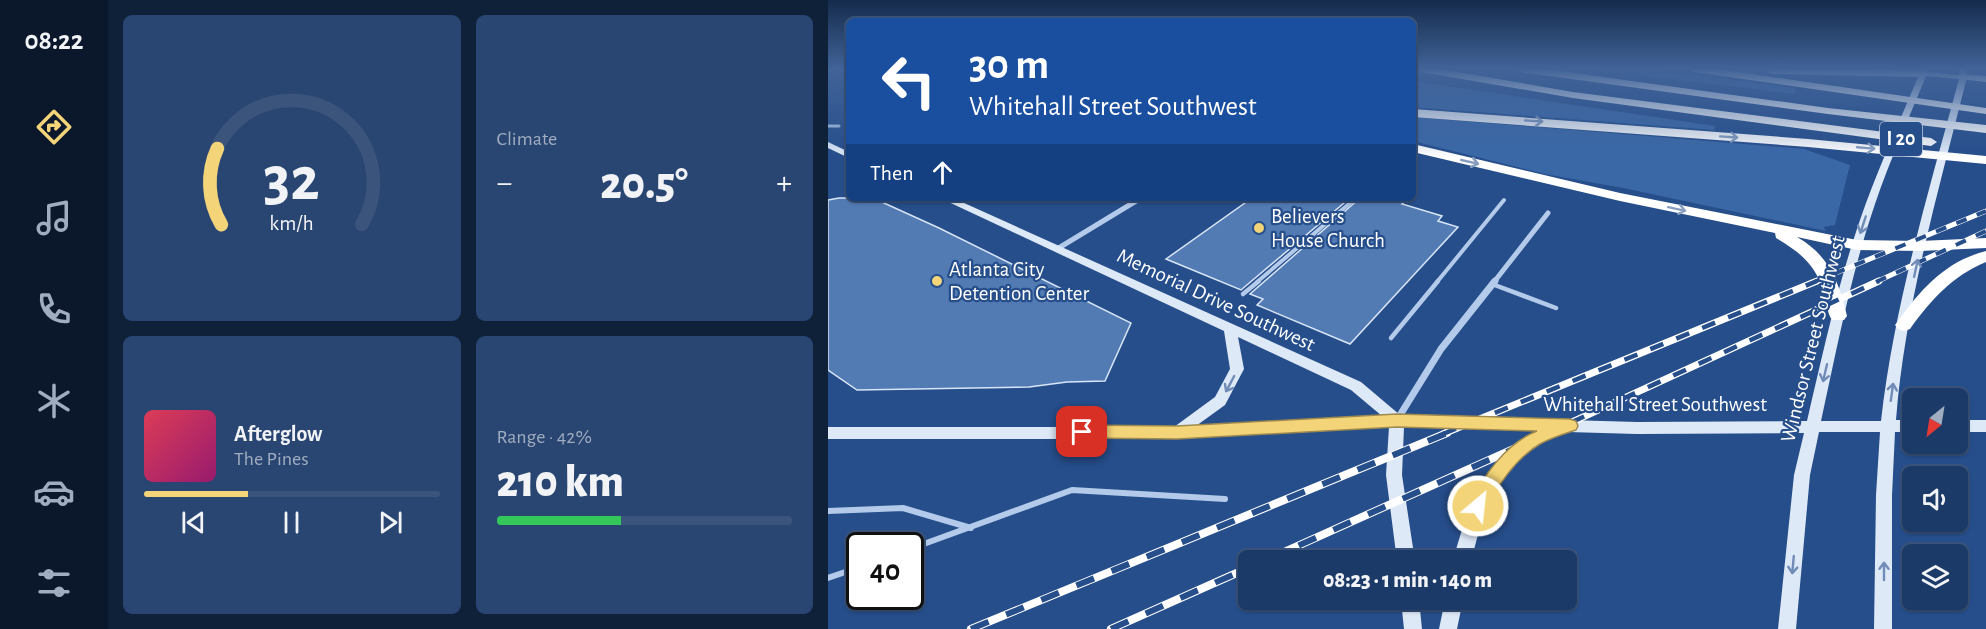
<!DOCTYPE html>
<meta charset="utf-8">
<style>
:root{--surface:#1c3a68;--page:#294571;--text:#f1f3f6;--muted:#a0adc0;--line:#3a547c;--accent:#f3d478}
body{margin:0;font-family:"Alegreya Sans",sans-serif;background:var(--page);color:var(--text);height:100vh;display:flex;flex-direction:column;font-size:22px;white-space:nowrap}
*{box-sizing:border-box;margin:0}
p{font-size:20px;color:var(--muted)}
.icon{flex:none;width:33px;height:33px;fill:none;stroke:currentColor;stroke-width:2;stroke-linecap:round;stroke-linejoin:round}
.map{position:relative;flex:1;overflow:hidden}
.panel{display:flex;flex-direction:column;gap:15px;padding:15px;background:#0f2039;width:720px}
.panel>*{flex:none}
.guide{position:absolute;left:18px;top:18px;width:570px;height:183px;border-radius:9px;box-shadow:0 2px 4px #0004,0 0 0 2px var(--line);background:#1a4fa0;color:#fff;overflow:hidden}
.needle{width:39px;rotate:210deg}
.controls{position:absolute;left:1074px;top:388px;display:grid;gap:12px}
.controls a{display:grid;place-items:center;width:66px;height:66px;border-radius:9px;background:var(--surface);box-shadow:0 2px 4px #0004,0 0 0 2px var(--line);font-size:30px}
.speed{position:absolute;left:18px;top:532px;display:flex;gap:12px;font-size:30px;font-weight:700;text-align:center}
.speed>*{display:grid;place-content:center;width:78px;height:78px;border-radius:50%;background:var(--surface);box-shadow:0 2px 4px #0004,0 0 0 2px var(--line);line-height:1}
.speed .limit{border:3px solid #111;border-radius:9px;background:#fff;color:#111}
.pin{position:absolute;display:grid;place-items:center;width:51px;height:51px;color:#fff;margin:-26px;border-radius:12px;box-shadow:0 3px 9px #0006}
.me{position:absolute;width:66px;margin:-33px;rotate:28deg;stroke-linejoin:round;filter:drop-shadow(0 0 4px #0008)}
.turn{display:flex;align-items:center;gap:21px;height:126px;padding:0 24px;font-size:27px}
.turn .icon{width:78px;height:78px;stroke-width:2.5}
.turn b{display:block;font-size:42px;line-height:51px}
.then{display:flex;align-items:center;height:57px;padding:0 24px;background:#0003;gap:12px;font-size:22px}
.big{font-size:45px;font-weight:800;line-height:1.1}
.panel .card{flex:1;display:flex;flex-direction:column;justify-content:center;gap:9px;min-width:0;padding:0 21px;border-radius:9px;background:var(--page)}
.panel .dial{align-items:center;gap:0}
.dial svg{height:156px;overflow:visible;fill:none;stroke:var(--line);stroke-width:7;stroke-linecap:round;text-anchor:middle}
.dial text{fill:var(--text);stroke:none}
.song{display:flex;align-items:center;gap:18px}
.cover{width:72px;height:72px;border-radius:9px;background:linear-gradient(135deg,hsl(350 70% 55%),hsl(320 70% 35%))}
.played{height:6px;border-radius:3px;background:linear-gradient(90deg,var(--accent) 35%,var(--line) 35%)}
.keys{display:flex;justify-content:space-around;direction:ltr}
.heat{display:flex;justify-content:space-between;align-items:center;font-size:33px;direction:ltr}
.charge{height:9px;border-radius:4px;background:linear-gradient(90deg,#34c759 42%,var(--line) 0)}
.panel .tiles{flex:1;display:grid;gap:15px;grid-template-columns:repeat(2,1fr)}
.trip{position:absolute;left:410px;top:550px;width:339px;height:60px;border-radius:9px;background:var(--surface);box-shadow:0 2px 4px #0004,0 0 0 2px var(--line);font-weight:800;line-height:60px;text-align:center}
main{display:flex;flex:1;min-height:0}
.menu{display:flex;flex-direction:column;width:108px;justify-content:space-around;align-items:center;background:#0b172a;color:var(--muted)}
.menu .icon{width:42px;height:42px}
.menu .active{color:var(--accent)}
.menu b{font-size:27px;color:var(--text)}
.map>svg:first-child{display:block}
</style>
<main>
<nav class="menu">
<b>08:22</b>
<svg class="icon active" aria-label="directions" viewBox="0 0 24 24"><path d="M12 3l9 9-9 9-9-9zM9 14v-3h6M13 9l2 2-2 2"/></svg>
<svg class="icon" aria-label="music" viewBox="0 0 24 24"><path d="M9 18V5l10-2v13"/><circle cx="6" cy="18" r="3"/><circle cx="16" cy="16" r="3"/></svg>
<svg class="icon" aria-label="phone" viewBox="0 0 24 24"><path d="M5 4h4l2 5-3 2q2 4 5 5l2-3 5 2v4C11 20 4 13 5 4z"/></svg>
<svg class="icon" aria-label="climate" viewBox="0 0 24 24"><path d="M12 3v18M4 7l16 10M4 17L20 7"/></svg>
<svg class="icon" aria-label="car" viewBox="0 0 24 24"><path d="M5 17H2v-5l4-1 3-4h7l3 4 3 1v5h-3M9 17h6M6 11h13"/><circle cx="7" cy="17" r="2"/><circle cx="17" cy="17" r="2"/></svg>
<svg class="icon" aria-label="filters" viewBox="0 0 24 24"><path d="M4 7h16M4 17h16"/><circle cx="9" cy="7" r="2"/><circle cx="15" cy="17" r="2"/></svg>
</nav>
<section class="panel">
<div class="tiles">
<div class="card dial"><svg viewBox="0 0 100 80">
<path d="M14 69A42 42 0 1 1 86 69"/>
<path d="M14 69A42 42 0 0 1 12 30" stroke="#f3d478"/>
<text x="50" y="56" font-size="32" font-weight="700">32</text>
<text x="50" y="72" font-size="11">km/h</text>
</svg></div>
<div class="card"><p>Climate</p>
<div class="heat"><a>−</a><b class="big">20.5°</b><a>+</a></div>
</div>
<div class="card">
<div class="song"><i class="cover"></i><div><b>Afterglow</b><p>The Pines</p></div></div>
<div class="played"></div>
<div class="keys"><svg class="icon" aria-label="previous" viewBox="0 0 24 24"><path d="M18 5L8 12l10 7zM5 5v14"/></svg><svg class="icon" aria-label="pause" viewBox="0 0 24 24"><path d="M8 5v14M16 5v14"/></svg><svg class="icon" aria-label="next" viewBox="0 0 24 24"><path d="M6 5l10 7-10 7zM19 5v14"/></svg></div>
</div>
<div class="card"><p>Range · 42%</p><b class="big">210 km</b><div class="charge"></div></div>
</div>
</section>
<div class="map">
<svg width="1158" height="629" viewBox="0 0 1158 629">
<rect width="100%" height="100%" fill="#264e8b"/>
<!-- green -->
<g fill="#3a68a7">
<path d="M763 69 823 70 967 88V94Z"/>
<path d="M585 81 887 126 886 130 585 107Z"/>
<path d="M585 117 976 149 1022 165 1007 225 996 227 998 231 795 188 717 174 585 141Z"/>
</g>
<!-- building -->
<g fill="#527bb3" stroke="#d8e5f8" stroke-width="1.5">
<path d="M11 198H45L111 228 303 323 277 381 239 382 201 387 29 390 0 370V200Z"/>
<path d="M424 198H522L413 290 338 259Z"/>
<path d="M532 198H580L574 204 614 216 610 221 630 227 522 344 429 305 435 299 422 294Z"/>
</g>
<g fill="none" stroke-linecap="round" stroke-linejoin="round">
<!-- highway-tunnel -->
<path stroke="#47699c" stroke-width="12" stroke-dasharray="12 6" stroke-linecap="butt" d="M900 69 940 71"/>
<!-- lane-far3 -->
<path stroke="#b3caea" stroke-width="3" d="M0 126H11"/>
<!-- lane-far2 -->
<g stroke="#b3caea" stroke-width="4">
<path d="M429 282 528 198"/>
<path d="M609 282 676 200"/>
</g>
<!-- lane-far1 -->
<g stroke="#b3caea" stroke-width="4.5">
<path d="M664 284 728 308"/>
<path d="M415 294 431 281"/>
<path d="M563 338 610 281"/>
</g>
<!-- lane -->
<g stroke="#b3caea" stroke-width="6">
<path d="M0 511 75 508 143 528"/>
<path d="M82 549 244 490 397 499"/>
<path d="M0 578 32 567"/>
</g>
<!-- street-far1 -->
<g stroke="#b3caea" stroke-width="5">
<path d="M229 249 313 198"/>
<path d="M666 282 720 213"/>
</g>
<!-- street -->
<path stroke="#b3caea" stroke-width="7" d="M569 420 613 349 667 281"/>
<!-- secondary -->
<g fill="#dee9f8" fill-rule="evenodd">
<path d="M1033 69H1058L1068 72 1065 74Z"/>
<path d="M1093 69H1100L1099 72 1131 75 1132 69H1138L1139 77C1111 190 1077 304 1068 420H1084V432H1067L1064 495V629H1046L1048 495 1052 432H991L982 475 968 629H950L966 475 976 433 809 434 740 432 720 439 695 456 671 483 657 508 643 561H625C638 511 658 453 709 431L576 427 574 475 587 561H569L558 475 561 427 349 439H0V427H346L387 397 402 369 396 331 112 198H125L533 382 572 415 809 422 979 421C996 348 1012 274 1038 203 1054 160 1073 118 1091 75L1086 73ZM1098 76 1131 79C1101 191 1066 305 1053 421H993C1009 348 1023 274 1047 204 1062 160 1081 118 1098 76ZM410 337 523 390 554 416 368 426 397 405 416 369Z"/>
<path d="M0 142 21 152V158L0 148Z"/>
<rect x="1130" y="420" width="28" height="12"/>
<path d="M573 600H591L594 629H576Z"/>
<path d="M617 600H635L629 629H611Z"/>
</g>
<!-- highway -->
<g fill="#fff" fill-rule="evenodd">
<path d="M588 69H612L745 92 1103 138 1109 142 1103 146 745 98 593 72Z"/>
<path d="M688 69H717L1000 108 1158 125V133L1000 114 693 72Z"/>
<path d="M861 69H889L1158 108V114L866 72Z"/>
<path d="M941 69 1096 71 1101 74 1096 77 945 74 941 73Z"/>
<path d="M1135 74 1158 76V82L1131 79 1130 77Z"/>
<path d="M585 109 980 139 1158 156V164L980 147 585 117Z"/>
<path d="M585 144 792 193 1029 240 1092 241 1158 238V248L1092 251 1029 250 969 237C1001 255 1011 282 1019 316L1016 320H1004C999 312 998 302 996 293 988 265 972 252 948 238L947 233 792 201 585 152Z"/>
<path d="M1158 251V262C1124 276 1103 300 1082 329L1076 331 1070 329 1067 325 1070 321C1093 289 1118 261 1158 251Z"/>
</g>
<!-- rail-far2 casing -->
<g stroke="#fff" stroke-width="5">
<g id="rail-far2">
<path d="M986 282 1158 211"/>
<path d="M1048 282 1158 231"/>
</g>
</g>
<!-- rail-far1 casing -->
<g stroke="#fff" stroke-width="7">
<g id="rail-far1">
<path d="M615 434 989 281"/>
<path d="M718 434 1051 281"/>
</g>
</g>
<!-- rail casing -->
<g stroke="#fff" stroke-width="8">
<g id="rail">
<path d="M436 561 721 433"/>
<path d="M143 629 619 433"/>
<path d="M283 629 420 568"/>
</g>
</g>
<!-- rail-far2 -->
<use href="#rail-far2" stroke="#264e8b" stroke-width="4" stroke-dasharray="11" stroke-linecap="butt"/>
<!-- rail-far1 -->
<use href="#rail-far1" stroke="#264e8b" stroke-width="4.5" stroke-dasharray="14" stroke-linecap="butt"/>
<!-- rail -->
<use href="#rail" stroke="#264e8b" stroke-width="6" stroke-dasharray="19" stroke-linecap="butt"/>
</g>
<!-- one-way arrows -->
<defs><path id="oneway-shaft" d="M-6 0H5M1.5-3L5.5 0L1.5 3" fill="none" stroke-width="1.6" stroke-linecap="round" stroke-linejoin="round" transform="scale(1.5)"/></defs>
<g stroke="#889ebf">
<use href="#oneway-shaft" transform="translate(706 121) rotate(4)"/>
<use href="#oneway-shaft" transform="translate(901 137) rotate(4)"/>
<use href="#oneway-shaft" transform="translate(1038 148) rotate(5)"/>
<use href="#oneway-shaft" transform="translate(642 162) rotate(13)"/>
<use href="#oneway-shaft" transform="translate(849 209) rotate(12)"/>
</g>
<g stroke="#708cb7">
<use href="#oneway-shaft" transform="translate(1035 225) rotate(108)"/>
<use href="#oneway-shaft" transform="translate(1088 268) rotate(-78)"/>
<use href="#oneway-shaft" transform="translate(997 373) rotate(103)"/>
<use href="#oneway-shaft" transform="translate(402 384) rotate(118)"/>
<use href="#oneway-shaft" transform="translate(1064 392) rotate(-82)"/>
<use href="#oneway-shaft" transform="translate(965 565) rotate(95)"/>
<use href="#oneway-shaft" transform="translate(1056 571) rotate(-90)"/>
</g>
<!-- sky -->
<linearGradient id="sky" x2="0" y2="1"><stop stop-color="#152b4c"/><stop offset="0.44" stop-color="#416398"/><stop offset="1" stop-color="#416398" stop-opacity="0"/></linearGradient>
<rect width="1158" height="157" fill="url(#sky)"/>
<!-- route -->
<path fill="#f3d478" stroke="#9e8a4e" stroke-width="1.5" d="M569 414 742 419 748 421 750 426 748 430C736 434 723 438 712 444 688 458 668 487 657 512L650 514 644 512 641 506C654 477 678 443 709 431L569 427 349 439 254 438 248 436 246 432 248 427 254 425 349 426Z"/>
<!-- markers -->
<g fill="#f3d478" stroke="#264e8b" stroke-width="2">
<circle cx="431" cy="228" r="6"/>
<circle cx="109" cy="281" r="6"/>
</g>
<g text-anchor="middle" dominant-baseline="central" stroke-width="4.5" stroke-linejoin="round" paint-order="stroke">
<!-- shield labels -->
<rect fill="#264e8b" stroke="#becadc" stroke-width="1.5" x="1052" y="122" width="42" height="34" rx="4.5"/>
<g font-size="20" font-weight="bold" fill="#fff">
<text x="1073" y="139">I 20</text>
</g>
<!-- poi labels -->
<g font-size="21" fill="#fff" stroke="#264e8b" text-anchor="start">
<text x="443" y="216">Believers<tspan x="443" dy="24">House Church</tspan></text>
<text x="121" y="269">Atlanta City<tspan x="121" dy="24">Detention Center</tspan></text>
</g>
<!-- street labels -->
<g font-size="21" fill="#fff" stroke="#264e8b">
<text transform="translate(388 300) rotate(25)">Memorial Drive Southwest</text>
<text transform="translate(985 339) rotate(-76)">Windsor Street Southwest</text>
<text x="827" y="404">Whitehall Street Southwest</text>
</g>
</g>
</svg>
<div class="controls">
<a><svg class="needle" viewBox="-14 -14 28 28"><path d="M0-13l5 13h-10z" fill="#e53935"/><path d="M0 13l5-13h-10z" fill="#a0adc0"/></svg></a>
<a><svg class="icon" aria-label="sound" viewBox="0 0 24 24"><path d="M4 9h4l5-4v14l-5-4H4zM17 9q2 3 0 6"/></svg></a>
<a><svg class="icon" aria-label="layers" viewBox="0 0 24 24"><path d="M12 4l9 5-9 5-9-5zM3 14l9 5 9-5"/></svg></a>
</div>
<div class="speed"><div class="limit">40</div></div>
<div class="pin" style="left:254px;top:432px;background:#d93025"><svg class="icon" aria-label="arrive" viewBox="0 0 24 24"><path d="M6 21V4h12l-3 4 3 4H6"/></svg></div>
<svg class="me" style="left:650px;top:506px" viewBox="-20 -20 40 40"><circle r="17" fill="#f3d478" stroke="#fff" stroke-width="3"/><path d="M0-11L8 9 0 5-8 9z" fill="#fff"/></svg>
<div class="trip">08:23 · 1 min · 140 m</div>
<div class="guide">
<div class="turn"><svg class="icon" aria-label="left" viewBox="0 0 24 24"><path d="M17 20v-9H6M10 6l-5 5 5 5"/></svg><div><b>30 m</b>Whitehall Street Southwest</div></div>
<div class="then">Then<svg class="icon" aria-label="ahead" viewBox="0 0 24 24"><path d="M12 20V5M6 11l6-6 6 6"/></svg></div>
</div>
</div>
</main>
